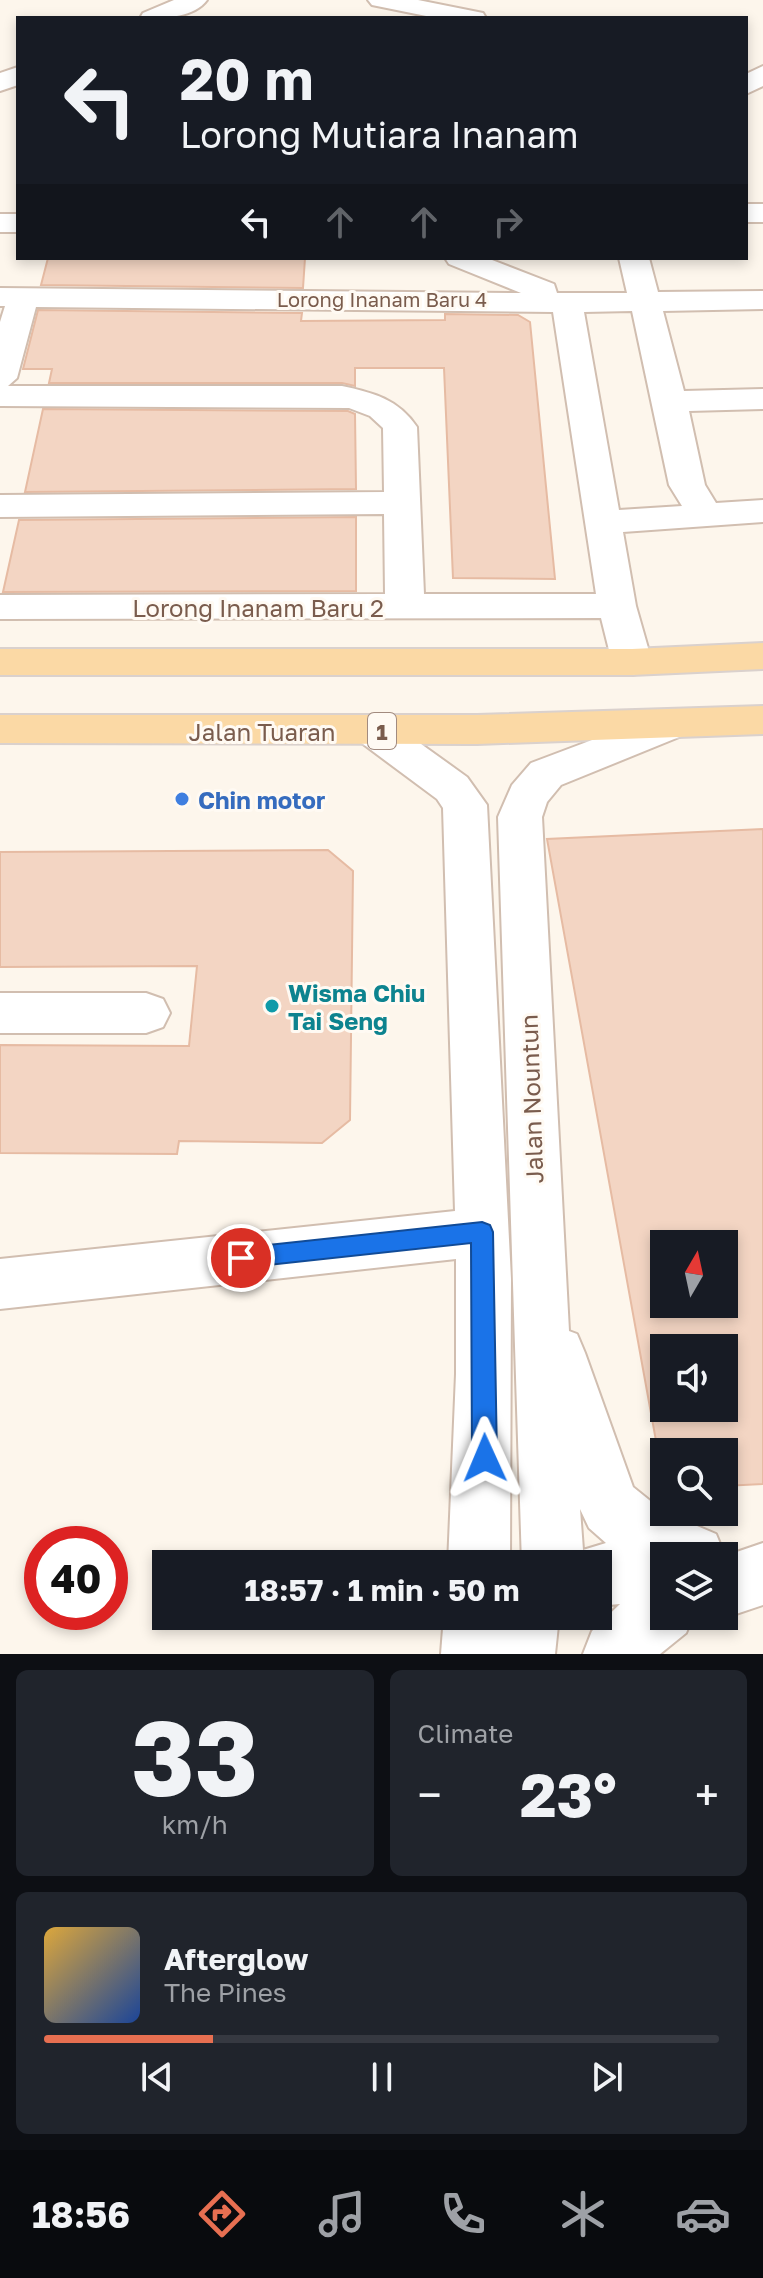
<!DOCTYPE html>
<meta charset="utf-8">
<style>
:root{--surface:#171b24;--page:#20242c;--text:#f1f3f6;--muted:#9ea1a6;--line:#363941;--accent:#e76f51}
body{margin:0;font-family:"Golos Text",sans-serif;background:var(--page);color:var(--text);height:100vh;display:flex;flex-direction:column;font-size:30px;white-space:nowrap}
*{box-sizing:border-box;margin:0}
p{font-size:26px;color:var(--muted)}
.icon{flex:none;width:44px;height:44px;fill:none;stroke:currentColor;stroke-width:2;stroke-linecap:round;stroke-linejoin:round}
.map{position:relative;height:1654px;overflow:hidden}
.sheet{display:flex;flex-direction:column;gap:16px;padding:16px;background:#0d0f14;flex:1}
.sheet>*{flex:none}
.guide{position:absolute;left:16px;top:16px;width:732px;height:244px;border-radius:0px;box-shadow:0 4px 12px #0003;background:#171b24;color:var(--text);overflow:hidden}
.needle{width:52px;rotate:9deg}
.tools{position:absolute;left:650px;top:1230px;display:grid;gap:16px}
.tools a{display:grid;place-items:center;width:88px;height:88px;border-radius:0px;background:var(--surface);box-shadow:0 4px 12px #0003;font-size:40px}
.speed{position:absolute;left:24px;top:1526px;display:flex;gap:16px;font-size:40px;font-weight:700;text-align:center}
.speed>*{display:grid;place-content:center;width:104px;height:104px;border-radius:50%;background:var(--surface);box-shadow:0 4px 12px #0003;line-height:1}
.speed .limit{border:12px solid #d22;background:#fff;color:#111}
.pin{position:absolute;display:grid;place-items:center;width:68px;height:68px;color:#fff;margin:-34px;border:4px solid #fff;border-radius:50%;box-shadow:0 2px 8px #0007}
.me{position:absolute;width:88px;margin:-44px;rotate:359deg;stroke-linejoin:round;filter:drop-shadow(0 0 6px #0008)}
.turn{display:flex;align-items:center;gap:28px;height:168px;padding:0 32px;font-size:36px}
.turn .icon{width:104px;height:104px;stroke-width:2.5}
.turn b{display:block;font-size:56px;line-height:68px}
.lanes{display:flex;align-items:center;height:76px;padding:0 32px;background:#0003;justify-content:center;gap:40px;direction:ltr}
.lanes .off{opacity:.35}
.big{font-size:60px;font-weight:700;line-height:1.1}
.sheet .widget{flex:1;display:flex;flex-direction:column;justify-content:center;gap:12px;min-width:0;padding:0 28px;border-radius:12px;background:var(--page)}
.sheet .dial{align-items:center;gap:0}
.dial b{font-size:104px;line-height:1}
.song{display:flex;align-items:center;gap:24px}
.cover{width:96px;height:96px;border-radius:12px;background:linear-gradient(135deg,hsl(40 70% 55%),hsl(220 70% 35%))}
.played{height:8px;border-radius:4px;background:linear-gradient(90deg,var(--accent) 25%,var(--line) 25%)}
.keys{display:flex;justify-content:space-around;direction:ltr}
.heat{display:flex;justify-content:space-between;align-items:center;font-size:44px;direction:ltr}
.sheet .tiles{flex:1;display:grid;gap:16px;grid-template-columns:1fr 1fr}
.widget:last-child{grid-column:span 2}
.trip{position:absolute;left:152px;top:1550px;width:460px;height:80px;border-radius:0px;background:var(--surface);box-shadow:0 4px 12px #0003;font-weight:700;line-height:80px;text-align:center}
.dock{display:flex;height:128px;justify-content:space-around;align-items:center;background:#090b0e;color:var(--muted)}
.dock .icon{width:56px;height:56px}
.dock .selected{color:var(--accent)}
.dock b{font-size:36px;color:var(--text)}
.map>svg:first-child{display:block}
</style>
<div class="map">
<svg width="763" height="1654" viewBox="0 0 763 1654">
<rect width="100%" height="100%" fill="#fdf6ec"/>
<!-- building -->
<g fill="#f3d5c3" stroke="#e6bba3" stroke-width="2" fill-rule="evenodd">
<path d="M48 258H305L303 288 41 285Z"/>
<path d="M38 310 302 313 301 321 445 320V314L518 315 530 322 555 579 453 578 444 368H355V386L342 383H49L52 369H23Z"/>
<path d="M43 409 348 411 355 414 356 489 25 492Z"/>
<path d="M356 517V591L3 592 19 520Z"/>
<path d="M763 829V1484L724 1486V1452H664V1485L547 839ZM664 1244H724V1304H664ZM664 1348H724V1408H664Z"/>
<path d="M328 850 353 871 350 1120 322 1143 179 1141 177 1154 0 1153V1045L189 1046 197 966 0 967V852Z"/>
</g>
<g fill="none" stroke-linecap="round" stroke-linejoin="round">
<!-- minor casing -->
<g stroke="#d1beb0" stroke-width="4">
<g id="minor">
<path d="M174 0H207C193 19 161 18 140 18L143 13Z"/>
<path d="M368 0H418L483 13 486 18H436L372 5Z"/>
<path d="M763 66V86L746 94V74Z"/>
<path d="M18 67V85L0 91V73Z"/>
<rect x="746" y="204" width="17" height="18"/>
<rect x="0" y="214" width="18" height="18"/>
<path d="M445 258H487L554 284 557 293H627L619 258H649L658 292 763 291V309L663 311 684 391 763 389V409L689 411 705 485 716 503 763 500V522L623 532 636 606 652 662 646 671 632 675 618 671 612 662 601 618 0 619V595L385 594 384 514 0 517V495L384 492 383 428 370 416 349 408 0 406V322L5 306H0V288L521 293 449 264ZM36 307 553 312 596 594H424L417 427C398 399 374 393 342 386H8L17 378ZM632 311 669 485 682 506 619 510 584 312Z"/>
<path d="M669 711 684 715 690 725 684 735 561 785 547 802 542 817 569 1331 577 1334 585 1353 633 1487 664 1512 716 1534 725 1556 763 1543V1605L724 1618 719 1616H724V1556H664V1616H693L686 1633 660 1654H583L592 1631 620 1604 598 1606V1564H522L498 817 512 785 531 763ZM580 1509 589 1528 606 1543 583 1550Z"/>
<path d="M374 717 389 721 467 777 487 805 511 1279 510 1564H448L456 1374V1259L0 1309V1259L455 1211 443 808 437 799 359 741 353 731 359 721Z"/>
<path d="M0 993H146L163 999 170 1013 163 1027 146 1033H0Z"/>
<path d="M444 1616H559L555 1654H441Z"/>
</g>
</g>
<!-- major casing -->
<g stroke="#dad1cd" stroke-width="4">
<g id="major">
<path d="M763 643V669L632 675H0V649H632Z"/>
<path d="M763 706V734L477 744 0 743V715H477Z"/>
</g>
</g>
<!-- minor -->
<use href="#minor" fill="#fff" fill-rule="evenodd"/>
<!-- major -->
<use href="#major" fill="#fbd9a5" fill-rule="evenodd"/>
</g>
<!-- route -->
<path fill="#1a73e8" stroke="#114b97" stroke-width="2" d="M482 1222 490 1225 493 1232 497 1458 493 1467 485 1470 476 1467 472 1458 471 1243 241 1268 233 1265 230 1258 233 1251 241 1248Z"/>
<!-- markers -->
<circle fill="#3f7fe0" stroke="#fffaf3" stroke-width="3" cx="182" cy="799" r="8"/>
<circle fill="#0f9aa8" stroke="#fffaf3" stroke-width="3" cx="272" cy="1006" r="8"/>
<g text-anchor="middle" dominant-baseline="central" stroke-width="6" stroke-linejoin="round" paint-order="stroke">
<!-- far-street labels -->
<g font-size="20" fill="#7a5c4d" stroke="#fffaf3">
<text x="382" y="299">Lorong Inanam Baru 4</text>
</g>
<!-- shield labels -->
<rect fill="#fffaf3" stroke="#a28b7f" stroke-width="2" x="368" y="713" width="28" height="36" rx="6"/>
<g font-size="22" font-weight="bold" fill="#7a5c4d">
<text x="382" y="731">1</text>
</g>
<!-- street labels -->
<g font-size="24" fill="#7a5c4d" stroke="#fffaf3">
<text x="258" y="607">Lorong Inanam Baru 2</text>
<text x="262" y="731">Jalan Tuaran</text>
<text transform="translate(531 1099) rotate(-92)">Jalan Nountun</text>
</g>
<!-- shop labels -->
<g font-size="24" font-weight="bold" fill="#366cbe" stroke="#fffaf3" text-anchor="start">
<text x="198" y="799">Chin motor</text>
</g>
<!-- culture labels -->
<g font-size="24" font-weight="bold" fill="#0d838f" stroke="#fffaf3" text-anchor="start">
<text x="288" y="992">Wisma Chiu<tspan x="288" dy="28">Tai Seng</tspan></text>
</g>
</g>
</svg>
<div class="tools">
<a><svg class="needle" viewBox="-14 -14 28 28"><path d="M0-13l5 13h-10z" fill="#e53935"/><path d="M0 13l5-13h-10z" fill="#9ea1a6"/></svg></a>
<a><svg class="icon" aria-label="sound" viewBox="0 0 24 24"><path d="M4 9h4l5-4v14l-5-4H4zM17 9q2 3 0 6"/></svg></a>
<a><svg class="icon" aria-label="search" viewBox="0 0 24 24"><circle cx="10" cy="10" r="6"/><path d="M15 15l6 6"/></svg></a>
<a><svg class="icon" aria-label="layers" viewBox="0 0 24 24"><path d="M12 4l9 5-9 5-9-5zM3 14l9 5 9-5"/></svg></a>
</div>
<div class="speed"><div class="limit">40</div></div>
<div class="pin" style="left:241px;top:1258px;background:#d93025"><svg class="icon" aria-label="arrive" viewBox="0 0 24 24"><path d="M6 21V4h12l-3 4 3 4H6"/></svg></div>
<svg class="me" style="left:485px;top:1458px" viewBox="-20 -20 40 40"><path d="M0-17L14 15 0 8-14 15z" fill="#1a73e8" stroke="#fff" stroke-width="4"/></svg>
<div class="trip">18:57 · 1 min · 50 m</div>
<div class="guide">
<div class="turn"><svg class="icon" aria-label="left" viewBox="0 0 24 24"><path d="M17 20v-9H6M10 6l-5 5 5 5"/></svg><div><b>20 m</b>Lorong Mutiara Inanam</div></div>
<div class="lanes"><svg class="icon" aria-label="left" viewBox="0 0 24 24"><path d="M17 20v-9H6M10 6l-5 5 5 5"/></svg><svg class="icon off" aria-label="ahead" viewBox="0 0 24 24"><path d="M12 20V5M6 11l6-6 6 6"/></svg><svg class="icon off" aria-label="ahead" viewBox="0 0 24 24"><path d="M12 20V5M6 11l6-6 6 6"/></svg><svg class="icon off" aria-label="right" viewBox="0 0 24 24"><path d="M7 20v-9h11M14 6l5 5-5 5"/></svg></div>
</div>
</div>
<section class="sheet">
<div class="tiles">
<div class="widget dial"><b>33</b><p>km/h</p></div>
<div class="widget"><p>Climate</p>
<div class="heat"><a>−</a><b class="big">23°</b><a>+</a></div>
</div>
<div class="widget">
<div class="song"><i class="cover"></i><div><b>Afterglow</b><p>The Pines</p></div></div>
<div class="played"></div>
<div class="keys"><svg class="icon" aria-label="previous" viewBox="0 0 24 24"><path d="M18 5L8 12l10 7zM5 5v14"/></svg><svg class="icon" aria-label="pause" viewBox="0 0 24 24"><path d="M8 5v14M16 5v14"/></svg><svg class="icon" aria-label="next" viewBox="0 0 24 24"><path d="M6 5l10 7-10 7zM19 5v14"/></svg></div>
</div>
</div>
</section>
<nav class="dock">
<b>18:56</b>
<svg class="icon selected" aria-label="directions" viewBox="0 0 24 24"><path d="M12 3l9 9-9 9-9-9zM9 14v-3h6M13 9l2 2-2 2"/></svg>
<svg class="icon" aria-label="music" viewBox="0 0 24 24"><path d="M9 18V5l10-2v13"/><circle cx="6" cy="18" r="3"/><circle cx="16" cy="16" r="3"/></svg>
<svg class="icon" aria-label="phone" viewBox="0 0 24 24"><path d="M5 4h4l2 5-3 2q2 4 5 5l2-3 5 2v4C11 20 4 13 5 4z"/></svg>
<svg class="icon" aria-label="climate" viewBox="0 0 24 24"><path d="M12 3v18M4 7l16 10M4 17L20 7"/></svg>
<svg class="icon" aria-label="car" viewBox="0 0 24 24"><path d="M5 17H2v-5l4-1 3-4h7l3 4 3 1v5h-3M9 17h6M6 11h13"/><circle cx="7" cy="17" r="2"/><circle cx="17" cy="17" r="2"/></svg>
</nav>
